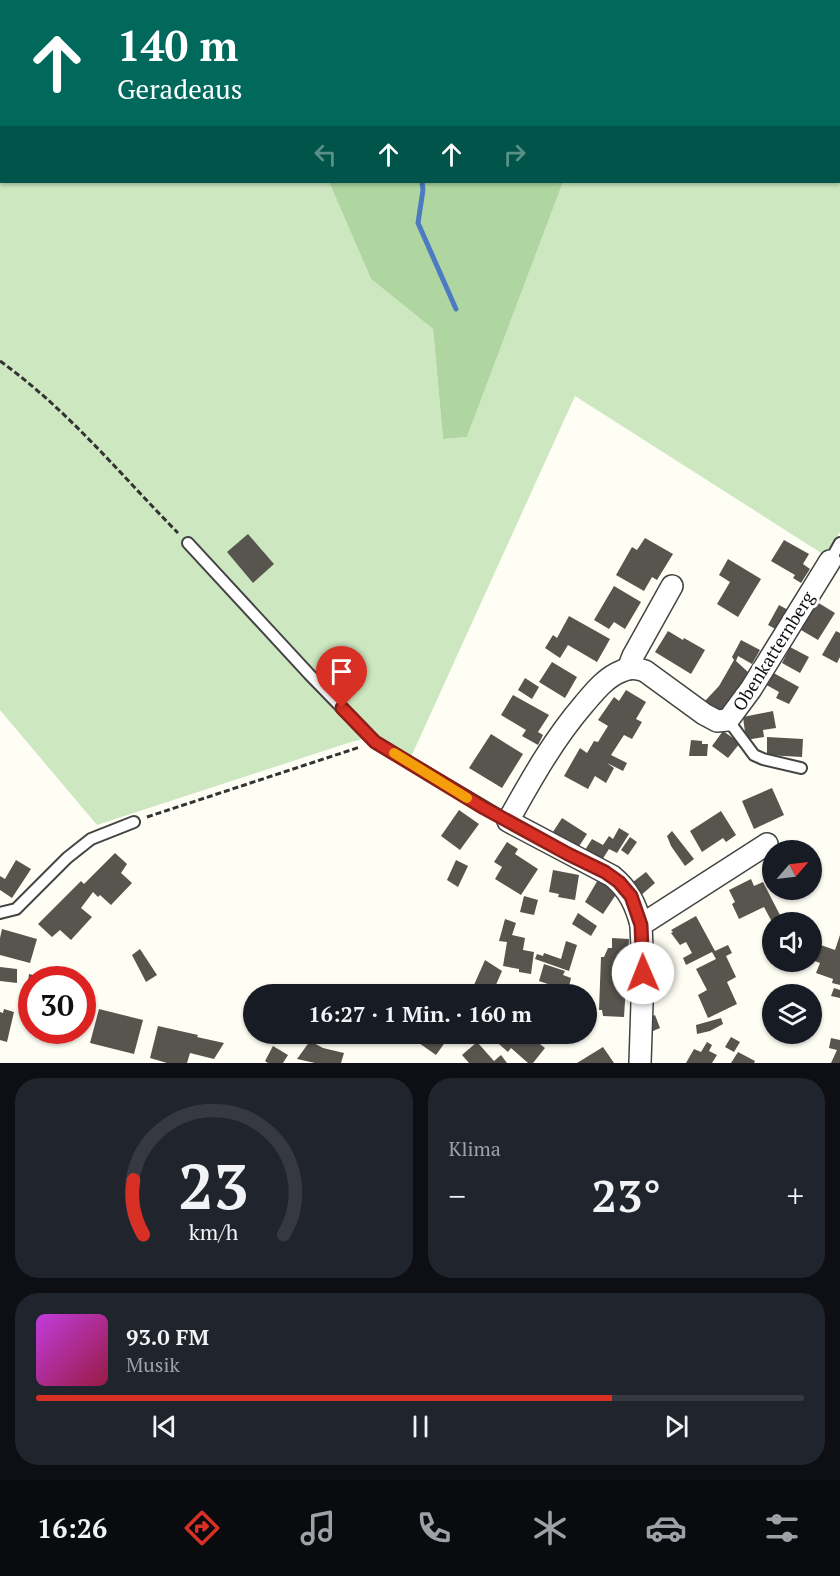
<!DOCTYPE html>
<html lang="de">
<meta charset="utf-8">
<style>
:root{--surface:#171b24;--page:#20242c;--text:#f1f3f6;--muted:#9ea1a6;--line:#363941;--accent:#d93025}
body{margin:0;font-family:"PT Serif",serif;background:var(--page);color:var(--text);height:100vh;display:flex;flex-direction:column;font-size:22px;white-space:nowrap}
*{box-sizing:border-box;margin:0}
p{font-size:20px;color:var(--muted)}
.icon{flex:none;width:33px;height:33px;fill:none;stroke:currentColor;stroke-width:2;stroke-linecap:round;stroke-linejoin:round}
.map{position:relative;height:1063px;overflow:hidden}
.side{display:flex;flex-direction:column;gap:15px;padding:15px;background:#0d0f14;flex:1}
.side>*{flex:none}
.banner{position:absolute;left:0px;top:0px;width:840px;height:183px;box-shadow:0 2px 4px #0004;background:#00695c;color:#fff;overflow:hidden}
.needle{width:39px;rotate:62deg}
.controls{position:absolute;left:762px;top:840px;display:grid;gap:12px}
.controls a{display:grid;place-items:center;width:60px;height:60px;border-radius:50%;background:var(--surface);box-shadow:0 2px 4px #0004;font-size:30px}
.speed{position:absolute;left:18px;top:966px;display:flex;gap:12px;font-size:30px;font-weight:700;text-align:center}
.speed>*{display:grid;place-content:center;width:78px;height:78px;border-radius:50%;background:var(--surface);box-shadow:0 2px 4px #0004;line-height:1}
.speed .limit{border:9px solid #d22;background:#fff;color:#111}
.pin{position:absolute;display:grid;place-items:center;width:51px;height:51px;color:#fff;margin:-62px -26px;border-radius:50% 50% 50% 0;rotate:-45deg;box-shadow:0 0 6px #0007}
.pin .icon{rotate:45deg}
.me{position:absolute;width:66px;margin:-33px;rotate:359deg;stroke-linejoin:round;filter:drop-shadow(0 0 4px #0008)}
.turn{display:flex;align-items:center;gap:21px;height:126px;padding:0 18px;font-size:27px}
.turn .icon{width:78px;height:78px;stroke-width:2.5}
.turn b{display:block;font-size:42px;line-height:51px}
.lanes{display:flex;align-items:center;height:57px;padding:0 18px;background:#0003;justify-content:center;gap:30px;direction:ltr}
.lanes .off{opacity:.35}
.big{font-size:45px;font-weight:600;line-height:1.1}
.side .tile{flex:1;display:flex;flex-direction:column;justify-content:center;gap:9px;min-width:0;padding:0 21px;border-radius:24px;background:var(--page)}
.side .dial{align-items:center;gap:0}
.dial svg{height:156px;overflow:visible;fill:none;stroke:var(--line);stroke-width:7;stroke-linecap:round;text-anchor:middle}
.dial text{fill:var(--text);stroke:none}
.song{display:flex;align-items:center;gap:18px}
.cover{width:72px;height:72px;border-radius:9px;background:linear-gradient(135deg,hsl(290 70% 55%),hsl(340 70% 35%))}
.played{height:6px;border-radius:3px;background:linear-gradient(90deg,var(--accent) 75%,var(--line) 75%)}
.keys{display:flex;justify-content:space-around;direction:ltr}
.heat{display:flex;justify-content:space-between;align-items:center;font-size:33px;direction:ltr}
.side .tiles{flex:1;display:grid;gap:15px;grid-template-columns:1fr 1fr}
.tile:last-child{grid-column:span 2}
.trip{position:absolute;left:243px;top:984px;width:354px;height:60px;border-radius:30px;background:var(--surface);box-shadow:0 2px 4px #0004;font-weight:600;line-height:60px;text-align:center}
.dock{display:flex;height:96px;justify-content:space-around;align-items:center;background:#090b0e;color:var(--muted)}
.dock .icon{width:42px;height:42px}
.dock .current{color:var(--accent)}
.dock b{font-size:27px;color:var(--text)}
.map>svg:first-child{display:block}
</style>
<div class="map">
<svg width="840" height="1063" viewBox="0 0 840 1063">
<rect width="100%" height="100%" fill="#fefef5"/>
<!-- green -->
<g fill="#cde7c1">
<path d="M0 0 227 1 2 2V182H329L371 279 433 329 443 439 467 437 563 182H838L839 33H840V532L826 556 575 396 411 757 376 736 351 742 97 825 0 710Z"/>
<path d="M632 0H761L765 1 631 2Z"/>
</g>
<!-- forest -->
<g fill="#afd6a1">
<path d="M225 0H632L227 2Z"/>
<path d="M761 0H840V33L838 2Z"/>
<path d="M329 182H563L467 437 443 439 433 329 371 279Z"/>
</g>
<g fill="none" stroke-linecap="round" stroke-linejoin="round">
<!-- stream -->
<g stroke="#4c7bc2" stroke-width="5">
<path d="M442 0V2"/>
<path d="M422 182 423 190 418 223 456 309"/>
</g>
</g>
<!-- building -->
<g fill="#58544e">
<path d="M248 534 274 564 253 583 227 552Z"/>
<path d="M645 538 673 554 657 580 652 577 644 591 616 575 632 547 637 550Z"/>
<path d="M784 540 809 554 803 564 810 569 801 583 793 578 795 575 771 561Z"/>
<path d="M728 559 761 579 738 617 717 604 730 582 719 575Z"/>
<path d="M614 586 641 602 625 629 614 622 609 629 594 620Z"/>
<path d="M817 602 835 613 818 640 801 630Z"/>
<path d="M779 605 790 611 779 631 768 625Z"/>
<path d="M569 616 610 639 597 662 568 645 560 658 545 648 553 635 557 638Z"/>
<path d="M668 631 683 640 684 638 705 650 691 674 655 652Z"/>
<path d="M836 631 840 633V657L837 663 822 655Z"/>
<path d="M741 640 760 650 752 664 738 656 736 661 748 672 733 699 719 713 705 701 719 686 734 660 732 657Z"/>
<path d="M790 647 809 657 800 673 782 663Z"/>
<path d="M552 662 577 677 565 698 539 682Z"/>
<path d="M770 671 799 687 789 704 776 698 779 692 763 683Z"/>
<path d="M525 678 539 687 532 699 518 690Z"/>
<path d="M626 690 646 702 636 719 642 722 632 739 624 735 611 755 627 763 623 771 607 763 614 768 606 783 595 776 588 789 564 776 580 748 587 753 594 741 598 742 608 726 598 720 614 697 619 701Z"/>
<path d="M513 695 549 715 538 732 543 735 538 745 522 736 526 730 501 715Z"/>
<path d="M773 711 776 728 763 730 764 737 746 740 743 717Z"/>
<path d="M723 731 740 743 728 758 712 746Z"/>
<path d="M491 734 523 754 502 788 469 768Z"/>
<path d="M767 737 803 739 802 757 767 755Z"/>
<path d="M691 740 702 741V744H708L707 756H689Z"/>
<path d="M772 788 784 815 754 829 742 801Z"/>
<path d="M459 810 479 824 460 850 441 836Z"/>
<path d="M721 811 736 835 726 842 723 838 702 852 690 831Z"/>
<path d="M562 818 587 834 576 851 551 835Z"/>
<path d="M619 828 629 834 617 853 609 849 602 860 585 850 592 839 603 845 609 836 613 839Z"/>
<path d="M672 831 694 859 685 866 671 846 667 836Z"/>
<path d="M630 837 637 842 628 855 621 850Z"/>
<path d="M507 842 518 849 515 854 538 869 521 895 495 879 502 867 494 862Z"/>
<path d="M115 853 127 864 121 873 132 883 111 905 100 895 98 897 93 892 81 908 92 917 71 940 60 930 52 937 38 924 81 881 84 884Z"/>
<path d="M16 860 31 869 12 898 0 890V876L5 879Z"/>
<path d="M456 860 468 866 458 887 447 880Z"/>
<path d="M553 870 579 875 575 900 558 897 559 894 549 892Z"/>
<path d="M646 872 655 883 639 897 629 885Z"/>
<path d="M599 878 619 890 603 914 585 902Z"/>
<path d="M751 879 754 886 763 882 782 919 772 922 764 907 739 919 732 904 735 902 729 890Z"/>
<path d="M785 890H798L788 895Z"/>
<path d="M524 896 538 900 534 915 520 912Z"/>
<path d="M578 913 597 926 591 936 572 924Z"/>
<path d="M696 916 715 951 728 945 732 953 726 956 736 977 727 982 737 1004 708 1018 698 995 707 990 696 969 716 959 712 952 686 965 683 958 692 953 686 942 680 945 671 933 673 932 671 930Z"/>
<path d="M505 919 516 923 512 935 525 938 523 950 534 952 531 974 519 972V969L503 966 507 942 499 941Z"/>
<path d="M2 929 37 939 30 963 0 955V938Z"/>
<path d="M840 935V985L832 983 833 979 816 973 820 963 812 960 815 943 835 950Z"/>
<path d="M612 938 629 939 624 1017 603 1016 602 1010H599L601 957H604L608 948H612Z"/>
<path d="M566 941 577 945 569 971 535 959 537 954 543 956 544 953 561 959Z"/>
<path d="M140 949 157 975 146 982 132 955Z"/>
<path d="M485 960 502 971 492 994 474 985Z"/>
<path d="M544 964 565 971 563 975 571 978 568 991 539 981Z"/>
<path d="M0 967 17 969V983L0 981Z"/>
<path d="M29 974 50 979V980H32V994L27 993Z"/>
<path d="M465 985 480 994H459Z"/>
<path d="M834 988 840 990V998L831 996Z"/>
<path d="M4 1009 14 1012 7 1042 0 1040V1012L3 1013Z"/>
<path d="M99 1009 143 1020 134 1054 90 1043Z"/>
<path d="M655 1015 660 1028 653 1031 648 1018Z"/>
<path d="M721 1018 723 1024 710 1031 697 1034 696 1025Z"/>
<path d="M158 1026 198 1035 197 1037 224 1043 214 1059 190 1053 187 1063H167L150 1058Z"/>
<path d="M47 1030H74L70 1038Z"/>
<path d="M425 1034H451L436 1055 419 1043Z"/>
<path d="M494 1034H527L545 1048 533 1063H528L511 1048 508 1052 491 1037Z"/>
<path d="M731 1037 740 1042 734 1052 725 1047Z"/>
<path d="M831 1038 840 1040V1063H831L837 1050 829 1048Z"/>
<path d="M310 1041 323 1048 344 1053 341 1063H315L297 1059Z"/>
<path d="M477 1042 494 1061 501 1055 507 1063H469L462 1055Z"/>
<path d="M707 1042 712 1045 709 1051 717 1055 712 1063H686L694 1049 701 1052Z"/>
<path d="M273 1046 288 1055 283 1063H268L265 1061Z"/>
<path d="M603 1047 614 1063H577Z"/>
<path d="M738 1052 755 1061 754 1063H731Z"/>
</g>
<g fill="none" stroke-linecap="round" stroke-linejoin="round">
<!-- lane casing -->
<g stroke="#444" stroke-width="14">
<g id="lane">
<path d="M188 543 309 674 375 742 508 821"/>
<path d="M830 561 840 543"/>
<path d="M728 720 754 755 763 759 801 768"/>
<path d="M0 913 16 909 67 858 91 839 134 822"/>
</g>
</g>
<!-- street casing -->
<g stroke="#444" stroke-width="24">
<g id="street">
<path d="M628 669 633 656 672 586"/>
<path d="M641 925C636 905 629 890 612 876L508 821C531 780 553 740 584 704 595 691 606 677 622 671 630 667 637 668 645 671L704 714 717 721 728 720 751 689 830 561"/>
<path d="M640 1063 643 973 641 925 767 844"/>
</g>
</g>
<!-- path -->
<g stroke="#333" stroke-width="3" stroke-dasharray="6 3" stroke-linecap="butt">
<path d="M0 361C68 410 120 474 178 533"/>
<path d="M147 817 360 747"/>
</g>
<!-- lane -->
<use href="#lane" stroke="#fff" stroke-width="10"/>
<!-- street -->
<use href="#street" stroke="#fff" stroke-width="21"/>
</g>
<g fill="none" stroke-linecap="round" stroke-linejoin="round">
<!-- route casing -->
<g stroke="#8d1f18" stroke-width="15">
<path id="route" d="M342 708 375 742 484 808 568 854 605 872 619 882 631 896 641 925 643 973"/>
</g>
<!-- route -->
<use href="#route" stroke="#d93025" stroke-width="10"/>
<!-- slow -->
<path stroke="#f59e0b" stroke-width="10" d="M394 753 467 798"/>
</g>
<g text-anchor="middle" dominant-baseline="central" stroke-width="6" stroke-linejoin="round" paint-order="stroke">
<!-- street labels -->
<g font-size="18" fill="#111" stroke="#fff">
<text transform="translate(773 651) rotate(-58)">Obenkatternberg</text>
</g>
</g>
</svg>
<div class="controls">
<a><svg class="needle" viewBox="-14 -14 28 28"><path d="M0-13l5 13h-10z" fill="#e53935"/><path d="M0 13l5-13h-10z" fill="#9ea1a6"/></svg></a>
<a><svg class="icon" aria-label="sound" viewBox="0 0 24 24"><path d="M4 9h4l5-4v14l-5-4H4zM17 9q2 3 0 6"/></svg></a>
<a><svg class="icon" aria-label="layers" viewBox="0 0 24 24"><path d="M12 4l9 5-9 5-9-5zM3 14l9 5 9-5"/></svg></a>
</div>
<div class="speed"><div class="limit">30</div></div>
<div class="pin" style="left:342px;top:708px;background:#d93025"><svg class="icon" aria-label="arrive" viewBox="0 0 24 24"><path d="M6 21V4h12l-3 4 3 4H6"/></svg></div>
<svg class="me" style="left:643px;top:973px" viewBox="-20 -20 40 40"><circle r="19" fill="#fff"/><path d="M0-13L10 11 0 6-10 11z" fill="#d93025"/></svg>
<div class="trip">16:27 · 1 Min. · 160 m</div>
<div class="banner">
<div class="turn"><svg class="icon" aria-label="ahead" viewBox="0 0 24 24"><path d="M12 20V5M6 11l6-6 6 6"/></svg><div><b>140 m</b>Geradeaus</div></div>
<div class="lanes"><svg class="icon off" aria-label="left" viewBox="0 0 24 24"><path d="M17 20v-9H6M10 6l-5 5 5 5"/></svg><svg class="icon" aria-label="ahead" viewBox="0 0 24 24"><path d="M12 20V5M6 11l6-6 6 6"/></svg><svg class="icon" aria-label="ahead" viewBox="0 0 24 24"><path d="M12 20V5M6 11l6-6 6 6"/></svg><svg class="icon off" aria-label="right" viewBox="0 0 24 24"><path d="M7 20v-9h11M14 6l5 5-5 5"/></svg></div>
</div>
</div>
<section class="side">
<div class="tiles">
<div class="tile dial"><svg viewBox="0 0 100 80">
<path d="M14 69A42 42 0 1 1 86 69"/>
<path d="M14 69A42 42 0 0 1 9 41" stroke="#d93025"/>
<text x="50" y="56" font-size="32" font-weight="700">23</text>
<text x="50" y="72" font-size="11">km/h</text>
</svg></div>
<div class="tile"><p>Klima</p>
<div class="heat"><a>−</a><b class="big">23°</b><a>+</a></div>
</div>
<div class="tile">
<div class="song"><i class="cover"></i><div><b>93.0 FM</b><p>Musik</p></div></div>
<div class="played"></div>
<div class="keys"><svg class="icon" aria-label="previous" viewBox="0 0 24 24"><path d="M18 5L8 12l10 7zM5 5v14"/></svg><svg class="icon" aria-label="pause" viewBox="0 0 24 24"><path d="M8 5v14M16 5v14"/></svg><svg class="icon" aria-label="next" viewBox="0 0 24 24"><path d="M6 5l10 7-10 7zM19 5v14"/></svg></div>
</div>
</div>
</section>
<nav class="dock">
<b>16:26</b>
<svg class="icon current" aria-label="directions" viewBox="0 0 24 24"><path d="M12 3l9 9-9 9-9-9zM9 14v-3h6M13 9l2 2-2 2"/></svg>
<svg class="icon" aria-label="music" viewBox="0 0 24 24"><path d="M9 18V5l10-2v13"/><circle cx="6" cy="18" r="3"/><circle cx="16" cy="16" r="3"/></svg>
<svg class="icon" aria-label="phone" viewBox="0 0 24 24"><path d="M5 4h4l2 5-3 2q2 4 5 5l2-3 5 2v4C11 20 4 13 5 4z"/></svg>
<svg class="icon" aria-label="climate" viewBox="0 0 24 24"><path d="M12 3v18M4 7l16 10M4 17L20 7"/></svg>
<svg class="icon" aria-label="car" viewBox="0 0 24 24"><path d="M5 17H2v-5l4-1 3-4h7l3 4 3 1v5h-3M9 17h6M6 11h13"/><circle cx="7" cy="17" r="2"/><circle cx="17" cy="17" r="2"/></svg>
<svg class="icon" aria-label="filters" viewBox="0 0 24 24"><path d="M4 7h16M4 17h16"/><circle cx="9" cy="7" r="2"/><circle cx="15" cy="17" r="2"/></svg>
</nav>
